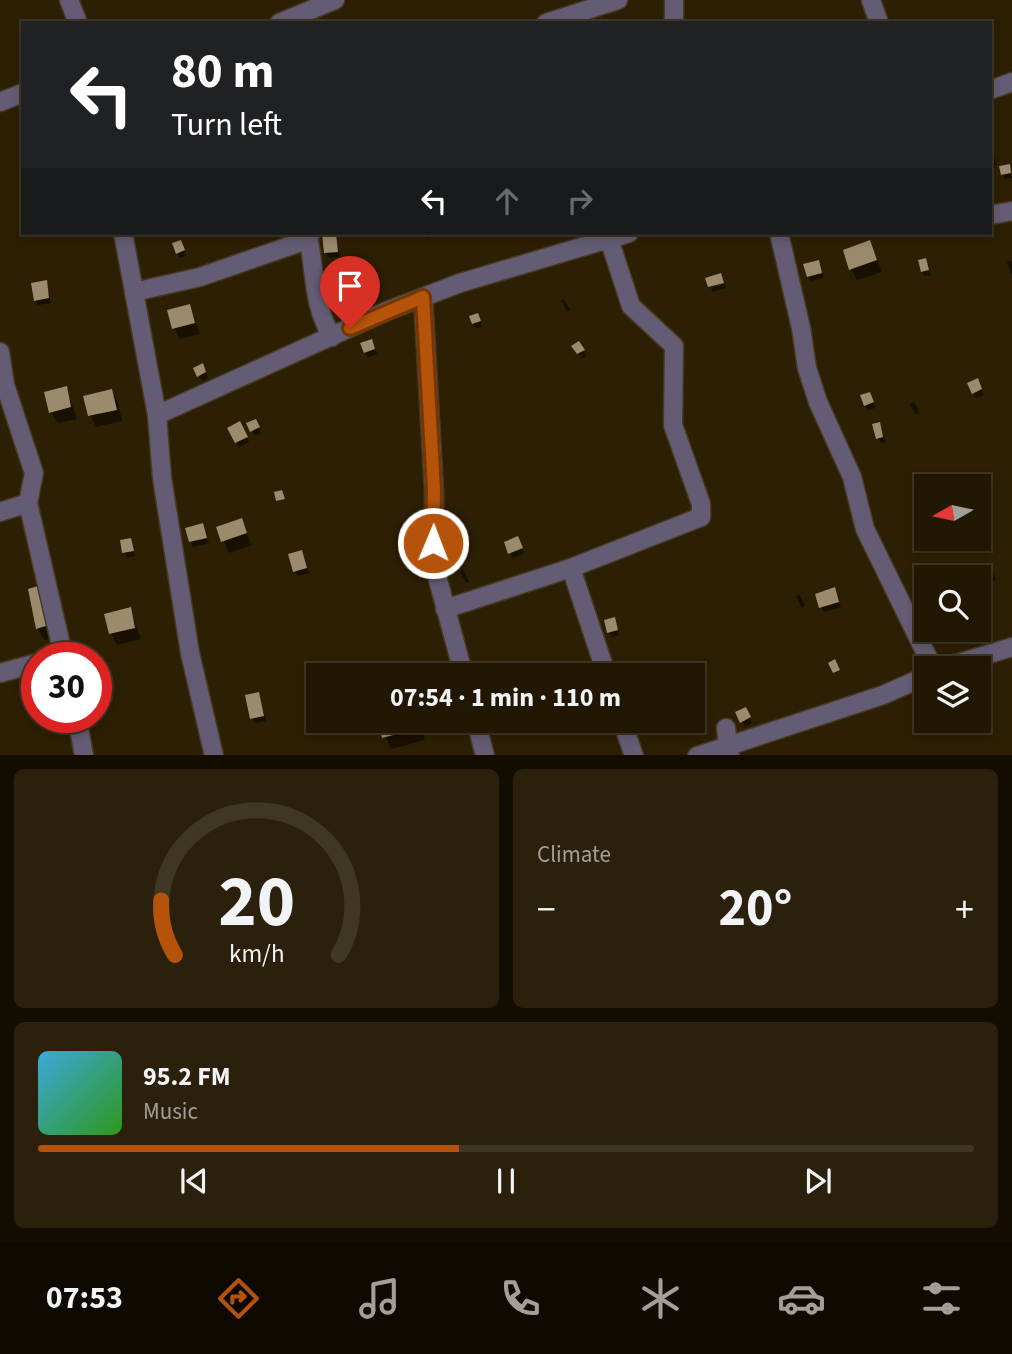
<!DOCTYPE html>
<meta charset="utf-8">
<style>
:root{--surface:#221702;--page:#2a200c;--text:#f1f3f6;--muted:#a29f99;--line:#3f3624;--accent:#b45309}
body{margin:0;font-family:"Source Sans 3",sans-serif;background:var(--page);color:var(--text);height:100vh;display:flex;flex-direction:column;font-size:26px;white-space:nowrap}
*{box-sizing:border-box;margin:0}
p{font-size:23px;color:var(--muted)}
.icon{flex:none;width:38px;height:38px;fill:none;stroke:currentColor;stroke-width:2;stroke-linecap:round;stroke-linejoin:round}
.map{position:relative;height:755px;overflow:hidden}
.drawer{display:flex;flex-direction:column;gap:14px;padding:14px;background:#130d01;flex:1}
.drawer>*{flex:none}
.top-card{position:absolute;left:21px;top:21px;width:971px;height:214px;border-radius:0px;box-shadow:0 4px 10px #0003,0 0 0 2px var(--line);background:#202124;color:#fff;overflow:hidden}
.needle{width:46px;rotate:261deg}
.fabs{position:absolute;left:914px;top:474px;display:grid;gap:14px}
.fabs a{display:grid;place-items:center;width:77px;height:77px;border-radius:0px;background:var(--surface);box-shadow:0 4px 10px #0003,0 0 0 2px var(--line);font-size:35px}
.speed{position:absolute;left:21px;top:642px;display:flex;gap:14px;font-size:35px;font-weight:700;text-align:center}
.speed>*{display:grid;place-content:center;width:91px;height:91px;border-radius:50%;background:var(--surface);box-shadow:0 4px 10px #0003,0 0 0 2px var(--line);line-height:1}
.speed .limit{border:10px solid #d22;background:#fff;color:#111}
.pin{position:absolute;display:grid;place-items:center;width:60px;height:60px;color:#fff;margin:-72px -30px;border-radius:50% 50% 50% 0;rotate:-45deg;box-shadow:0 0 7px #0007}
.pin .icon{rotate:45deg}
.me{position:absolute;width:77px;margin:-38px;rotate:1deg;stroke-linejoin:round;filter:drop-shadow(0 0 5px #0008)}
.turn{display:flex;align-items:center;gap:24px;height:147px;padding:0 35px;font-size:32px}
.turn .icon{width:91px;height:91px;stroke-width:2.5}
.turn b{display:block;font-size:49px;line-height:60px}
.lanes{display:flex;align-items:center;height:66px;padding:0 35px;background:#0003;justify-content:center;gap:35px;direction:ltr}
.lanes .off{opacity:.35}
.big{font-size:52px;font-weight:700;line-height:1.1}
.drawer .widget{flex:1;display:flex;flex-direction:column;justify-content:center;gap:10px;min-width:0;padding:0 24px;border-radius:10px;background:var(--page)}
.drawer .dial{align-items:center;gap:0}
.dial svg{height:182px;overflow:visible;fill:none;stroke:var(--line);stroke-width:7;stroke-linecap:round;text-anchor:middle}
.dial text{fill:var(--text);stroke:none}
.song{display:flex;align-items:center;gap:21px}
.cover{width:84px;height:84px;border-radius:10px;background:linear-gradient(135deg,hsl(200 70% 55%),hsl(110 70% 35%))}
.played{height:7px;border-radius:4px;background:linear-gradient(90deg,var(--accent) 45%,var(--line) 45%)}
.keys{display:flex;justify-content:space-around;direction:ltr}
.heat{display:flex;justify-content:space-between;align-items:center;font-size:38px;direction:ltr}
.drawer .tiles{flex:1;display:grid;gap:14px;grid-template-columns:1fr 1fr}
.widget:last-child{grid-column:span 2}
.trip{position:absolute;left:306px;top:663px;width:399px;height:70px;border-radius:0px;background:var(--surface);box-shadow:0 4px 10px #0003,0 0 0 2px var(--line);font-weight:700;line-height:70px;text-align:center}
.dock{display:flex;height:112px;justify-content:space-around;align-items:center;background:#0e0901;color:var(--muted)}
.dock .icon{width:49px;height:49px}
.dock .selected{color:var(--accent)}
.dock b{font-size:32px;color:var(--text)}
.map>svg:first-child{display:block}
</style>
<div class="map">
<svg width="1012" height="756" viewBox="0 0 1012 756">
<rect width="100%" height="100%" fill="#2d1f03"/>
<!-- shadow -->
<g fill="#0007">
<path d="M990 154 995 159 996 165 990 166Z"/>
<path d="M1009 166 1012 178 1005 179 1002 174Z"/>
<path d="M424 233H435L436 235 427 238Z"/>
<path d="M335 234 340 257 329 258 326 253Z"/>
<path d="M870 242 882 272 857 280 851 269Z"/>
<path d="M183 247 186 256 180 258 177 253Z"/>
<path d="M925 260 931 275 925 276 922 271Z"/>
<path d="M1012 261V274H1011L1007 262Z"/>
<path d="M818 262 824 278 811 281 808 276Z"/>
<path d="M46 282 51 303 38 305 35 300Z"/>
<path d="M725 284 726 288 713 292 711 288Z"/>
<path d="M564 299 570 310 567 312 561 300Z"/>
<path d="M189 306 200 334 180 339 174 328Z"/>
<path d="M480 320 482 327 476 328 473 323Z"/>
<path d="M579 343 586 356 582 359 574 346Z"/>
<path d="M374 346 377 354 368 358 365 352Z"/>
<path d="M195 368 205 371 208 378 202 381Z"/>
<path d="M980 386 984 395 976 398 973 393Z"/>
<path d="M66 388 77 419 58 423 51 412Z"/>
<path d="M112 391 118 403 122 421 96 427 90 415Z"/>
<path d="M872 399 875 408 868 410 865 405Z"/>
<path d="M914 402 920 413 915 415 910 404Z"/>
<path d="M255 422 261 433 255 436 252 431Z"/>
<path d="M239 423 249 442 239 447 229 428Z"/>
<path d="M879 424 885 442 881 443 878 438Z"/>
<path d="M241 521 252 545 229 553 218 528Z"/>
<path d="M202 525 209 543 193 547 187 529Z"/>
<path d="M130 540 135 556 127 558 122 542Z"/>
<path d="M520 543 524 554 513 558 510 553Z"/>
<path d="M458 547 461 557 454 560 451 555Z"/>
<path d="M304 558 309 573 298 576 295 571Z"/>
<path d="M463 569 469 582 466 583 460 571Z"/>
<path d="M991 569 996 580 991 581 987 570Z"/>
<path d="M40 587 54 637 44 640 37 628Z"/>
<path d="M834 590 841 607 824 612 821 607Z"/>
<path d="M799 594 805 605 802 608 796 597Z"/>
<path d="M130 609 141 639 117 645 111 633Z"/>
<path d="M614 619 620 635 612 637 609 632Z"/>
<path d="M258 694 266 721 255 723 252 718Z"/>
<path d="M745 709 752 723 745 727 738 713Z"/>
<path d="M379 721H420L425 740 391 749Z"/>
</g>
<!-- building -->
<g fill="#9b8a6c">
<path d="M1010 164 1011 173 1001 175 999 166Z"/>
<path d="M322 233H336L338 252 324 253Z"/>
<path d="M181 240 185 250 176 254 172 243Z"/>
<path d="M870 240 877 260 849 270 843 250Z"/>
<path d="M926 258 929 270 921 272 918 260Z"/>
<path d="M819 260 822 273 807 277 803 264Z"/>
<path d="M721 273 724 283 708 287 705 278Z"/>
<path d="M47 280 49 298 34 301 31 283Z"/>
<path d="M190 304 195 323 172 329 167 310Z"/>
<path d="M478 313 481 321 472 324 469 316Z"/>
<path d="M372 339 375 349 364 353 360 343Z"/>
<path d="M579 341 585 350 577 354 571 346Z"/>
<path d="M203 363 206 372 197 377 193 368Z"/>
<path d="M978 378 982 389 972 394 967 383Z"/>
<path d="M67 386 71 407 49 413 44 392Z"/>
<path d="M112 389 117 410 88 416 83 396Z"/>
<path d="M870 392 874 402 864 406 860 395Z"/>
<path d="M256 419 260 427 250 432 246 423Z"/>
<path d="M240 421 248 437 235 443 227 428Z"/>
<path d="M880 422 883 437 876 439 872 424Z"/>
<path d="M282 490 285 499 276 501 274 492Z"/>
<path d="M242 518 247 533 221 542 216 527Z"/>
<path d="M203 523 207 538 189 542 185 528Z"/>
<path d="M518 536 523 548 508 554 504 542Z"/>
<path d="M131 538 134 551 122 553 120 540Z"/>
<path d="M456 540 460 552 449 556 445 544Z"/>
<path d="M302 550 307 568 293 572 288 554Z"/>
<path d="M41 585 49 625 36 629 28 589Z"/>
<path d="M835 587 839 602 819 608 815 594Z"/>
<path d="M131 607 135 628 109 634 104 614Z"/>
<path d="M615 617 618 630 607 633 604 620Z"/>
<path d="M835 659 840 670 833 673 828 663Z"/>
<path d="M259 692 264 716 250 719 245 695Z"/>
<path d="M746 707 751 717 740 723 735 712Z"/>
<path d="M378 721H418L420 728 382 738Z"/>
</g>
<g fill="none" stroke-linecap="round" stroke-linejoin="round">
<!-- street casing -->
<g stroke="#473a20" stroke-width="21">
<g id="street">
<path d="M69 0 78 23"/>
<path d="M871 0 879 23"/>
<path d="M279 23 335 0"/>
<path d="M546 23 618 0"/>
<path d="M674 23V0"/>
<path d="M990 90 1012 82"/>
<path d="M0 102 23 93"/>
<path d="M990 215 1012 211"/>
<path d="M123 233 157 415 162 478 190 653 214 756"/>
<path d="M779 233 801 328 807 368 818 402 852 477 865 529 933 668"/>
<path d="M308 237C316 274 312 303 332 337"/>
<path d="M134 292 200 277 304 241 311 233"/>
<path d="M423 297 434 490V565L464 676"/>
<path d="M0 352 5 385 34 473 28 503 64 658"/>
<path d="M157 415 387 311 460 283 629 233"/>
<path d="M0 512 28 503"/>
<path d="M571 568 607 676"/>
<path d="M445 609 571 568 701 517V504L673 425 674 346 631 306 609 239"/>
<path d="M942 668 1012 647"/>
<path d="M0 673 37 663"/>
<path d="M77 718 84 756"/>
<path d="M476 721 485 756"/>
<path d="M622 721 634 756"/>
<path d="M697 756 728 746 726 728"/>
<path d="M730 756 728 746 883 695 926 676"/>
</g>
</g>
<!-- street -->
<use href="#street" stroke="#645c74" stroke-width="18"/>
</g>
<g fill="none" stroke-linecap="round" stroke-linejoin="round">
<!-- route casing -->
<g stroke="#753606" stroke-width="18">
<path id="route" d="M350 328 423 297 434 490 433 543"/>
</g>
<!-- route -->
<use href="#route" stroke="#b45309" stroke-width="12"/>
</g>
</svg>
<div class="fabs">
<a><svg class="needle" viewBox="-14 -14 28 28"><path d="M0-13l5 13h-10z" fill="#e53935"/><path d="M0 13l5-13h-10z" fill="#a29f99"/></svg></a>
<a><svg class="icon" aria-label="search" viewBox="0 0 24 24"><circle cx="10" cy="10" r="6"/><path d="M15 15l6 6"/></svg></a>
<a><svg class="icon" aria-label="layers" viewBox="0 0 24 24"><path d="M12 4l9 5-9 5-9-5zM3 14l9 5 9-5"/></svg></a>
</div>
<div class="speed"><div class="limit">30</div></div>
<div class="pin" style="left:350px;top:328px;background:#d93025"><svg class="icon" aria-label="arrive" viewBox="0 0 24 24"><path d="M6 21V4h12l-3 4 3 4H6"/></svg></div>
<svg class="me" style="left:433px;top:543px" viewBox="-20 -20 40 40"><circle r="17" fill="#b45309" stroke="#fff" stroke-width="3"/><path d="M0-11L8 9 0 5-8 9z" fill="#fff"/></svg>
<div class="trip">07:54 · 1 min · 110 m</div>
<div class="top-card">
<div class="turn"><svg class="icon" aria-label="left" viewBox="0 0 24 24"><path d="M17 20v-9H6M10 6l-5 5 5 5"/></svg><div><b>80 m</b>Turn left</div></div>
<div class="lanes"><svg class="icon" aria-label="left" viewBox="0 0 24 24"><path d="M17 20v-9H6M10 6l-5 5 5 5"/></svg><svg class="icon off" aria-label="ahead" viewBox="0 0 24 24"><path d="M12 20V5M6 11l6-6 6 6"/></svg><svg class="icon off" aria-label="right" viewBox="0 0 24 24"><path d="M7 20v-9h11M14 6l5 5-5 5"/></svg></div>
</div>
</div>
<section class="drawer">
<div class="tiles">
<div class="widget dial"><svg viewBox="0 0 100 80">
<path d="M14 69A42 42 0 1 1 86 69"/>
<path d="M14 69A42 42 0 0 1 8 45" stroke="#b45309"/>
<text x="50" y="56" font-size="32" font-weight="700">20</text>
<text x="50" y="72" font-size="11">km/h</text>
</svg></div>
<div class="widget"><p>Climate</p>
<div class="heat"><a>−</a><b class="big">20°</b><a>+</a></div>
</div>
<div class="widget">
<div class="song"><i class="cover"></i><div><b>95.2 FM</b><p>Music</p></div></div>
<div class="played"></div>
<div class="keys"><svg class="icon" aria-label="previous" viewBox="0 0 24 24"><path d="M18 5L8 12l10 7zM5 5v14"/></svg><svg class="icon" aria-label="pause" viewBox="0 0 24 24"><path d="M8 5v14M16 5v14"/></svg><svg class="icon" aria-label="next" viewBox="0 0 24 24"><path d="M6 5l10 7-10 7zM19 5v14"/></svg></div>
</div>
</div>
</section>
<nav class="dock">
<b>07:53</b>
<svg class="icon selected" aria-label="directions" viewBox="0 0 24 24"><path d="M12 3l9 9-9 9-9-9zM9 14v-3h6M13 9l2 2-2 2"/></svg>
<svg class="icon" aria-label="music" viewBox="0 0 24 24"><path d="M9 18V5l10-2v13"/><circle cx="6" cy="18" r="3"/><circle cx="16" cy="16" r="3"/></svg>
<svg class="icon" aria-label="phone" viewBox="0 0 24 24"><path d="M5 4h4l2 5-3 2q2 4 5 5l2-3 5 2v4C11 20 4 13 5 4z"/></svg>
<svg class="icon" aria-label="climate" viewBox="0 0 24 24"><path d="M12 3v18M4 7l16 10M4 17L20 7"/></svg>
<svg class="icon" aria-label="car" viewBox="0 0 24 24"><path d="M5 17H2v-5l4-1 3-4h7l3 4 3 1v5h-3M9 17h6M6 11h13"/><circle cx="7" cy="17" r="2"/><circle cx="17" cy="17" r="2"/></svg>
<svg class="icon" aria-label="filters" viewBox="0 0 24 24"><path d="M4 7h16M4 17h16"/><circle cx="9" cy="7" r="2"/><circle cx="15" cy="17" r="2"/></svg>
</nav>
